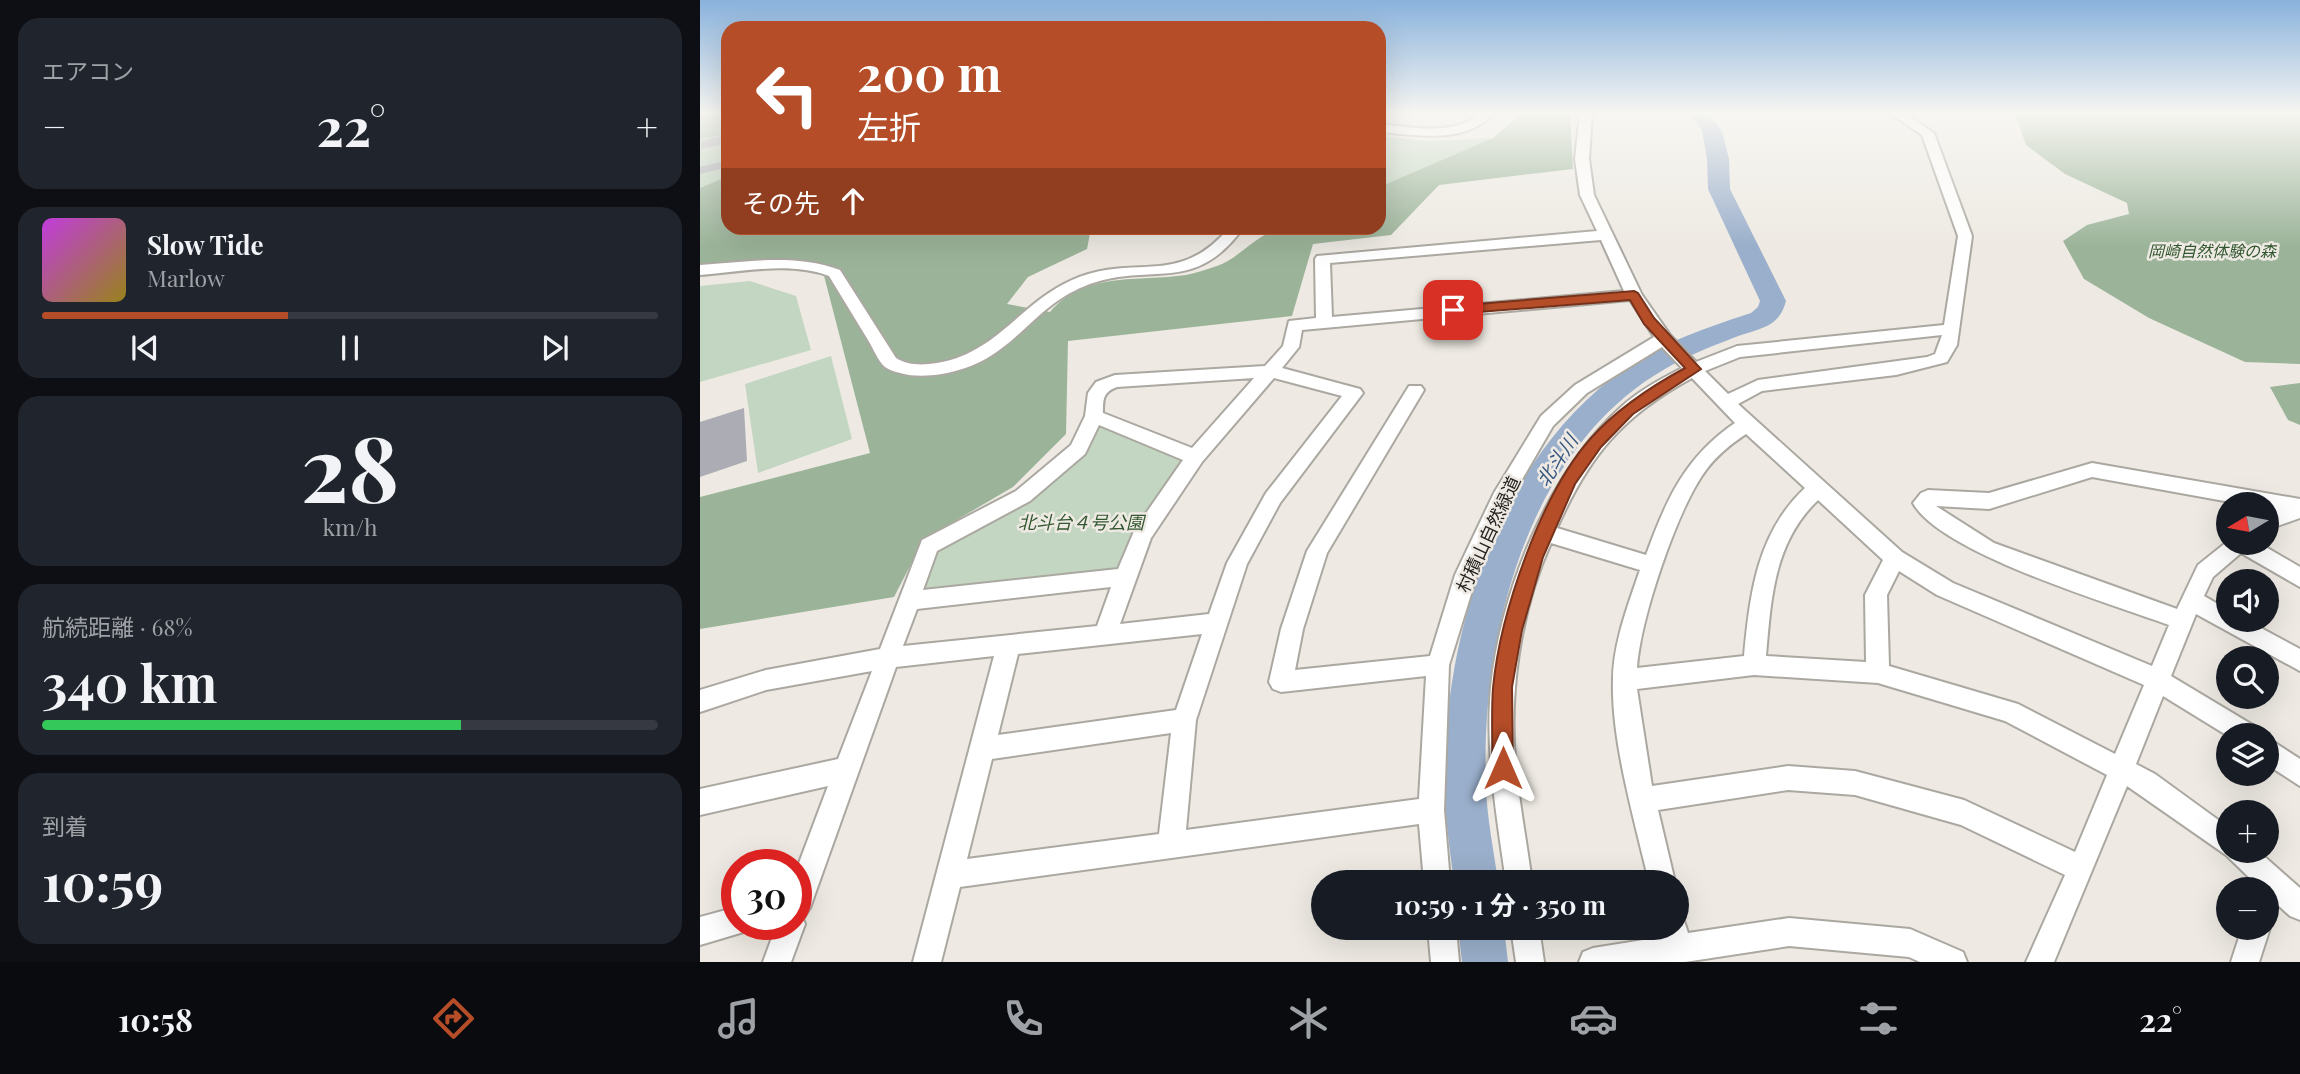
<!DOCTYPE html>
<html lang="ja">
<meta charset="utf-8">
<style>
:root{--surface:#171b24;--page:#20242c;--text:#f1f3f6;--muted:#9ea1a6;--line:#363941;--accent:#b54d29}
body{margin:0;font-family:"Playfair Display","Noto Sans JP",serif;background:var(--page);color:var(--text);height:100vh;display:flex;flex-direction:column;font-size:26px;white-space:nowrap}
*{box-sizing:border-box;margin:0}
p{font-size:23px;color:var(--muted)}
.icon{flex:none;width:38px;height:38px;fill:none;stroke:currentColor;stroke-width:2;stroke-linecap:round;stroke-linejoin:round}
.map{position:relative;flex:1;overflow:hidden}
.panel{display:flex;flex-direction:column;gap:18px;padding:18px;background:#0d0f14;width:700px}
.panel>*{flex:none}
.top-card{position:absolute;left:21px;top:21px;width:665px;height:214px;border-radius:21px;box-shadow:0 7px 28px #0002;background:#b54d29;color:#fff;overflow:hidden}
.needle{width:46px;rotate:260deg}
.fabs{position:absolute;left:1516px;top:492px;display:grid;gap:14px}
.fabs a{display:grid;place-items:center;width:63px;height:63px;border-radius:50%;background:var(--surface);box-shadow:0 7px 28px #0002;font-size:35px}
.speed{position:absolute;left:21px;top:849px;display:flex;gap:14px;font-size:35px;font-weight:700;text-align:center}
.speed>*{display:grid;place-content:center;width:91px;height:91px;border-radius:50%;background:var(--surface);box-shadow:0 7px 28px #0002;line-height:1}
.speed .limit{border:10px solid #d22;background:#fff;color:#111}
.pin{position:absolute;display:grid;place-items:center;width:60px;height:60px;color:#fff;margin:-30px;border-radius:14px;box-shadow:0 4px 10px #0006}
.me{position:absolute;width:77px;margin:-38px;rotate:0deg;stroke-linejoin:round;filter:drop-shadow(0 0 5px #0008)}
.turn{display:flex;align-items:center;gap:24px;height:147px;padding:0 21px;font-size:32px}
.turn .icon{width:91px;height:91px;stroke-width:2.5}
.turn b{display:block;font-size:49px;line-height:60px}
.then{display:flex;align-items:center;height:66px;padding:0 21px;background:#0003;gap:14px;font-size:26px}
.big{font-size:52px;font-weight:700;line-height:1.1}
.panel .card{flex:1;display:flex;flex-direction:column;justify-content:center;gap:10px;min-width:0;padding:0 24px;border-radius:21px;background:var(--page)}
.panel .dial{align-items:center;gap:0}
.dial b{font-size:91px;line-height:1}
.song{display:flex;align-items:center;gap:21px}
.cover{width:84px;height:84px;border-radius:10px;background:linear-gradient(135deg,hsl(290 70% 55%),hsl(50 70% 35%))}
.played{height:7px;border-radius:4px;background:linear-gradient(90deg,var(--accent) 40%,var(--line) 40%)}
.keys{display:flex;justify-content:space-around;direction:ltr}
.heat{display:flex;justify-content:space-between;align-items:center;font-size:38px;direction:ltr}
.charge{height:10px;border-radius:5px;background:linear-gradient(90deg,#34c759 68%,var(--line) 0)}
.trip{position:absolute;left:611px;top:870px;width:378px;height:70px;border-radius:35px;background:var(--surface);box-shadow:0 7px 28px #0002;font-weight:700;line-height:70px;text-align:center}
.menu{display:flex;height:112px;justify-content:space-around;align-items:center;background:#090b0e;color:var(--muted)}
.menu .icon{width:49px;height:49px}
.menu .active{color:var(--accent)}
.menu b{font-size:32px;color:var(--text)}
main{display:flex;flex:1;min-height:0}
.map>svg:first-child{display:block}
</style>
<main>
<section class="panel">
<div class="card"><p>エアコン</p>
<div class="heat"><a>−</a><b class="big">22°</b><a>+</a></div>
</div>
<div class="card">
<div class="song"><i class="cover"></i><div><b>Slow Tide</b><p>Marlow</p></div></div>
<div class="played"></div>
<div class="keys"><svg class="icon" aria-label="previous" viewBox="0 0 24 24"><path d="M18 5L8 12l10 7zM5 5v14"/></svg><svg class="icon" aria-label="pause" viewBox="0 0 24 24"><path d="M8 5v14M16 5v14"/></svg><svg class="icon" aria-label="next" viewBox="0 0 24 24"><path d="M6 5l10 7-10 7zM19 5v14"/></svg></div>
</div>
<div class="card dial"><b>28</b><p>km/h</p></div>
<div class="card"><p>航続距離 · 68%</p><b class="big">340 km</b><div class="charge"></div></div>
<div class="card"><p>到着</p><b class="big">10:59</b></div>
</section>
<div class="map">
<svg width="1600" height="962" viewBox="0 0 1600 962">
<rect width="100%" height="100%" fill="#eeeae3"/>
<!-- green -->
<g fill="#c3d6c1">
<path d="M28 134V176L0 188V139Z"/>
<path d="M679 136 729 141 793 138 679 187Z"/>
<path d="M50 281 96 296 111 350 0 382V286Z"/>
<path d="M131 356 152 439 58 473 45 384Z"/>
<path d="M397 422 486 460 433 534 420 569 220 594 236 548 327 499Z"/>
</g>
<!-- forest -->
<g fill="#9bb499">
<path d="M0 112H28V134L0 139Z"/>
<path d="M823 112H870L873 169 739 185 691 235 613 244 592 316 368 341 366 434 313 487 224 539 194 597 0 629V497L170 453 122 268 0 272V188L28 176V228H391L387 249 328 277 307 304 350 312C385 271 437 282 486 275 496 273 507 269 517 266 541 258 558 230 587 228 617 224 649 228 679 228V187L793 138Z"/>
<path d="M1315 112H1600V364L1545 362 1449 318 1384 279 1363 241 1387 225 1429 214 1427 203 1365 174 1326 145Z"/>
<path d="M1600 383V425L1588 420 1570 387Z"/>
</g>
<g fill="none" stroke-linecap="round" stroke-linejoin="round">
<!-- river -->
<g fill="#9aafcb" fill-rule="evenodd">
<path d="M988 112H1008L1022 131 1029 159 1030 189 1086 301C1083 311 1080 317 1072 323 1062 330 1045 333 1033 338 1010 347 987 356 965 369 827 448 780 638 786 787 787 819 794 851 798 882H754C750 850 745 819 744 787 744 640 792 472 912 378 952 346 1002 329 1051 313L1058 307 1060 301 1008 189 1007 159 1002 131Z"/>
<path d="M758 928H804L808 962H762Z"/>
</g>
</g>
<!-- building -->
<g fill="#acadb4">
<path d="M26 135 27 143 1 149V141Z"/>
<path d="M28 160V167L0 174V167Z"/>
<path d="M44 408 47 461 0 477V422Z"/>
</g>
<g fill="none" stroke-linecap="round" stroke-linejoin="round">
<!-- minor casing -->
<g stroke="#aba8a1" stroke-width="4">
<g id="minor">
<path d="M782 112H794C768 145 716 135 679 132V124C711 127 757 137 782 112Z"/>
<path d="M880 112H892L889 159 894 195 942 295 970 335 996 362 1037 346 1244 325 1258 236 1222 135 1188 112H1202L1234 133 1272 236 1257 345 1247 362 1196 375 1062 391 1038 404 1202 552 1253 583 1452 666 1469 625C1412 604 1240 553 1213 503L1221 493 1228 490 1289 493 1392 463 1600 499V518L1566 530V514L1576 510 1566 509V504H1541L1392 477 1289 509 1236 506 1294 543 1477 609 1498 565 1528 541 1557 542 1600 567V587L1541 553 1513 577 1504 596 1528 610V620H1546L1600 649V671L1496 614 1471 676 1556 727 1559 735 1528 736 1463 696 1436 764 1455 774 1528 827V850H1557L1600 888V920L1590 916 1566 894V889H1561L1526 855 1427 786 1354 962H1326L1365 875 1261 825 1155 795 1088 790 958 810 975 882H949C935 822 911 741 913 680 913 644 928 605 940 570L851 543C820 611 808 695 816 770 820 807 827 845 832 882H806C797 818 785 752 791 687 801 590 848 474 920 408 938 391 961 379 982 368L962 347 887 393 853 426 813 495 777 575 749 665 744 810 750 882H724L719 824 260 887 241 962H213L294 656 196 667 110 908 103 919 105 924 91 962H63L77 924H96V871L128 786 0 815V789L138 759 172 671 66 690 0 712V690L66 670 180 649 222 540 316 491 371 445 385 416 388 393 396 382 415 375 565 366 583 346 589 321 616 318 615 259 617 256 897 231 880 195 875 159ZM901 240 924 291 632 317 630 263ZM930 300 954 337 875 385 841 416 794 493 755 575 730 656 595 670 603 629 627 553 724 390 721 386H709L607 551 581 629 569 682 573 689 581 692 726 676 719 799 486 830 496 720 547 564 580 503 663 393 660 389 582 368 599 347 602 330ZM1242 335 1235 354 1227 357 1058 380 1028 394 1005 371 1040 357ZM554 378 492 448 403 413C403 399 403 392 417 387ZM574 378 642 396 566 493 527 563 509 614 420 624 451 538 502 462ZM992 378 1035 423C985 457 966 500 946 555L857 528C889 456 922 416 992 378ZM399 425 483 460 435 529 418 569 223 590 237 551 330 501 385 454ZM1046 434 1105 488C1057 533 1050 593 1044 656L937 668C940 620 977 509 1006 470 1017 455 1031 444 1046 434ZM1118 500 1183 560 1165 595 1166 662 1066 656C1071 598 1074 542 1118 500ZM1199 571 1237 595 1444 685 1415 754 1318 704 1189 666 1187 595ZM411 587 397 626 203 646 217 609ZM502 634 476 710 298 735 318 654ZM1054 675 1178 683 1305 721 1407 775 1375 852 1264 800 1155 771 1088 766 952 786 937 689ZM471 733 459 834 267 859 292 759Z"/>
<path d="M529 228H543C493 297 449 260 385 286 327 309 314 362 242 374 228 376 214 377 200 373 195 372 189 370 185 367 178 361 173 348 168 340 155 319 142 297 129 276 90 261 41 272 0 275V265C47 262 96 253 140 270L196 358C209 366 223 365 237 363 297 353 320 303 372 280 435 252 477 289 529 228Z"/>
<path d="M1566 737 1600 759V786L1566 764Z"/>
<path d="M37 907V924H50L47 931 0 945V917Z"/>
<path d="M976 916 983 918 988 933 1089 918 1210 929 1263 952 1267 962H1220L1209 957 1089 946 985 962H879L883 952 893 948 962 937 959 928H976Z"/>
<path d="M1566 919 1570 928 1559 962H1531L1542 928H1566Z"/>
<path d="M728 928H756L759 962H731Z"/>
<path d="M811 928H839L844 962H816Z"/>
</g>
</g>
<!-- minor -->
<use href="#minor" fill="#fff" fill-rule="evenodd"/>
</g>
<!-- sky -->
<linearGradient id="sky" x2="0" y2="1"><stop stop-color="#89b2dc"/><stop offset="0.46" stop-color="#f7f6f2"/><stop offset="1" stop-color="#f7f6f2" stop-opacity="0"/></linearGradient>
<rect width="1600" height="246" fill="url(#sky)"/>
<!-- route -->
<path fill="#b54d29" stroke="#76321b" stroke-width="2" d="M934 291 938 293 954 318 1001 369 933 414 901 447 875 484 843 557 822 630 812 687 813 768 810 775 803 778 795 775 792 768C793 742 791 715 793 688 800 613 841 494 891 438 918 408 950 387 985 368L944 324 930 300 753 314 746 310 753 306Z"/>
<g text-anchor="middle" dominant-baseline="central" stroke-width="5" stroke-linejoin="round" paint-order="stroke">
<!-- far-park labels -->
<g font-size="16" font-style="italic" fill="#325730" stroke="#eeeae3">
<text x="1512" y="250">岡崎自然体験の森</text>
</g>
<!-- park labels -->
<g font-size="18" font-style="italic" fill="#325730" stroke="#eeeae3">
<text x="381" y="522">北斗台４号公園</text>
</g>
<!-- street labels -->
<g font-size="18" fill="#242220" stroke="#eeeae3">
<text transform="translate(788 534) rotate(-65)">村積山自然緑道</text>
</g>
<!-- water labels -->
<g font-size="19" font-style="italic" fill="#385780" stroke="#eeeae3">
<text transform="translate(856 460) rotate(-56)">北斗川</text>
</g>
</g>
</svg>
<div class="fabs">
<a><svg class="needle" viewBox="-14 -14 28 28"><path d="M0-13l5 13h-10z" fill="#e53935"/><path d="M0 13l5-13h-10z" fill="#9ea1a6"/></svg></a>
<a><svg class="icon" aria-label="sound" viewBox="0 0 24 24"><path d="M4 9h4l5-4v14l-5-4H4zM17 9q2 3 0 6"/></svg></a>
<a><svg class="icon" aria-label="search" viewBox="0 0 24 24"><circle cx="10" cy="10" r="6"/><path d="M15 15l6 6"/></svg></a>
<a><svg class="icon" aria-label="layers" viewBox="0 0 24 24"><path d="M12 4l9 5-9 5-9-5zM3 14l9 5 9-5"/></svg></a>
<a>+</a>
<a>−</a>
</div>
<div class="speed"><div class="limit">30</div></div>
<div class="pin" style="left:753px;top:310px;background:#d93025"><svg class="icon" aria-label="arrive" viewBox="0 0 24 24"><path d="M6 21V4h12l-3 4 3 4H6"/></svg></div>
<svg class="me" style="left:803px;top:768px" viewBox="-20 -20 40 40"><path d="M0-17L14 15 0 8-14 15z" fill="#b54d29" stroke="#fff" stroke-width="4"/></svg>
<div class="trip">10:59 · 1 分 · 350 m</div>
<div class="top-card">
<div class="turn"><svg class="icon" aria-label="left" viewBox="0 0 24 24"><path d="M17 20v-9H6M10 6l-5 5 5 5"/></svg><div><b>200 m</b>左折</div></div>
<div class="then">その先<svg class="icon" aria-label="ahead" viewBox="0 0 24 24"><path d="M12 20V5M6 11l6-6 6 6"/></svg></div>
</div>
</div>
</main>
<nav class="menu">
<b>10:58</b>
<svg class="icon active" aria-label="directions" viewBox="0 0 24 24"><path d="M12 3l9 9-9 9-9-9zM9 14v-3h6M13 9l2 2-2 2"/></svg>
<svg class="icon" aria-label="music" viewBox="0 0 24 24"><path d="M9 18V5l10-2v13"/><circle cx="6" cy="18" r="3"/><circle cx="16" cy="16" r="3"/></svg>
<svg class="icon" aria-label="phone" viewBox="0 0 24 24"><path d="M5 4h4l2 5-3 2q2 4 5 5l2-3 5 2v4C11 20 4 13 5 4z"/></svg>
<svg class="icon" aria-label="climate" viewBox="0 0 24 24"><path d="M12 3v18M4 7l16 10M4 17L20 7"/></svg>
<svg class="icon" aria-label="car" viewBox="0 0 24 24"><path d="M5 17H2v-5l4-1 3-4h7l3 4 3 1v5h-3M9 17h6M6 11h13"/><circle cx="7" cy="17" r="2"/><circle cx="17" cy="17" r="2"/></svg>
<svg class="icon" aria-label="filters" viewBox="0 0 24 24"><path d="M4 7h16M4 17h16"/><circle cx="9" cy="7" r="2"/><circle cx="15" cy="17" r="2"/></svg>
<b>22°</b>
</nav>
